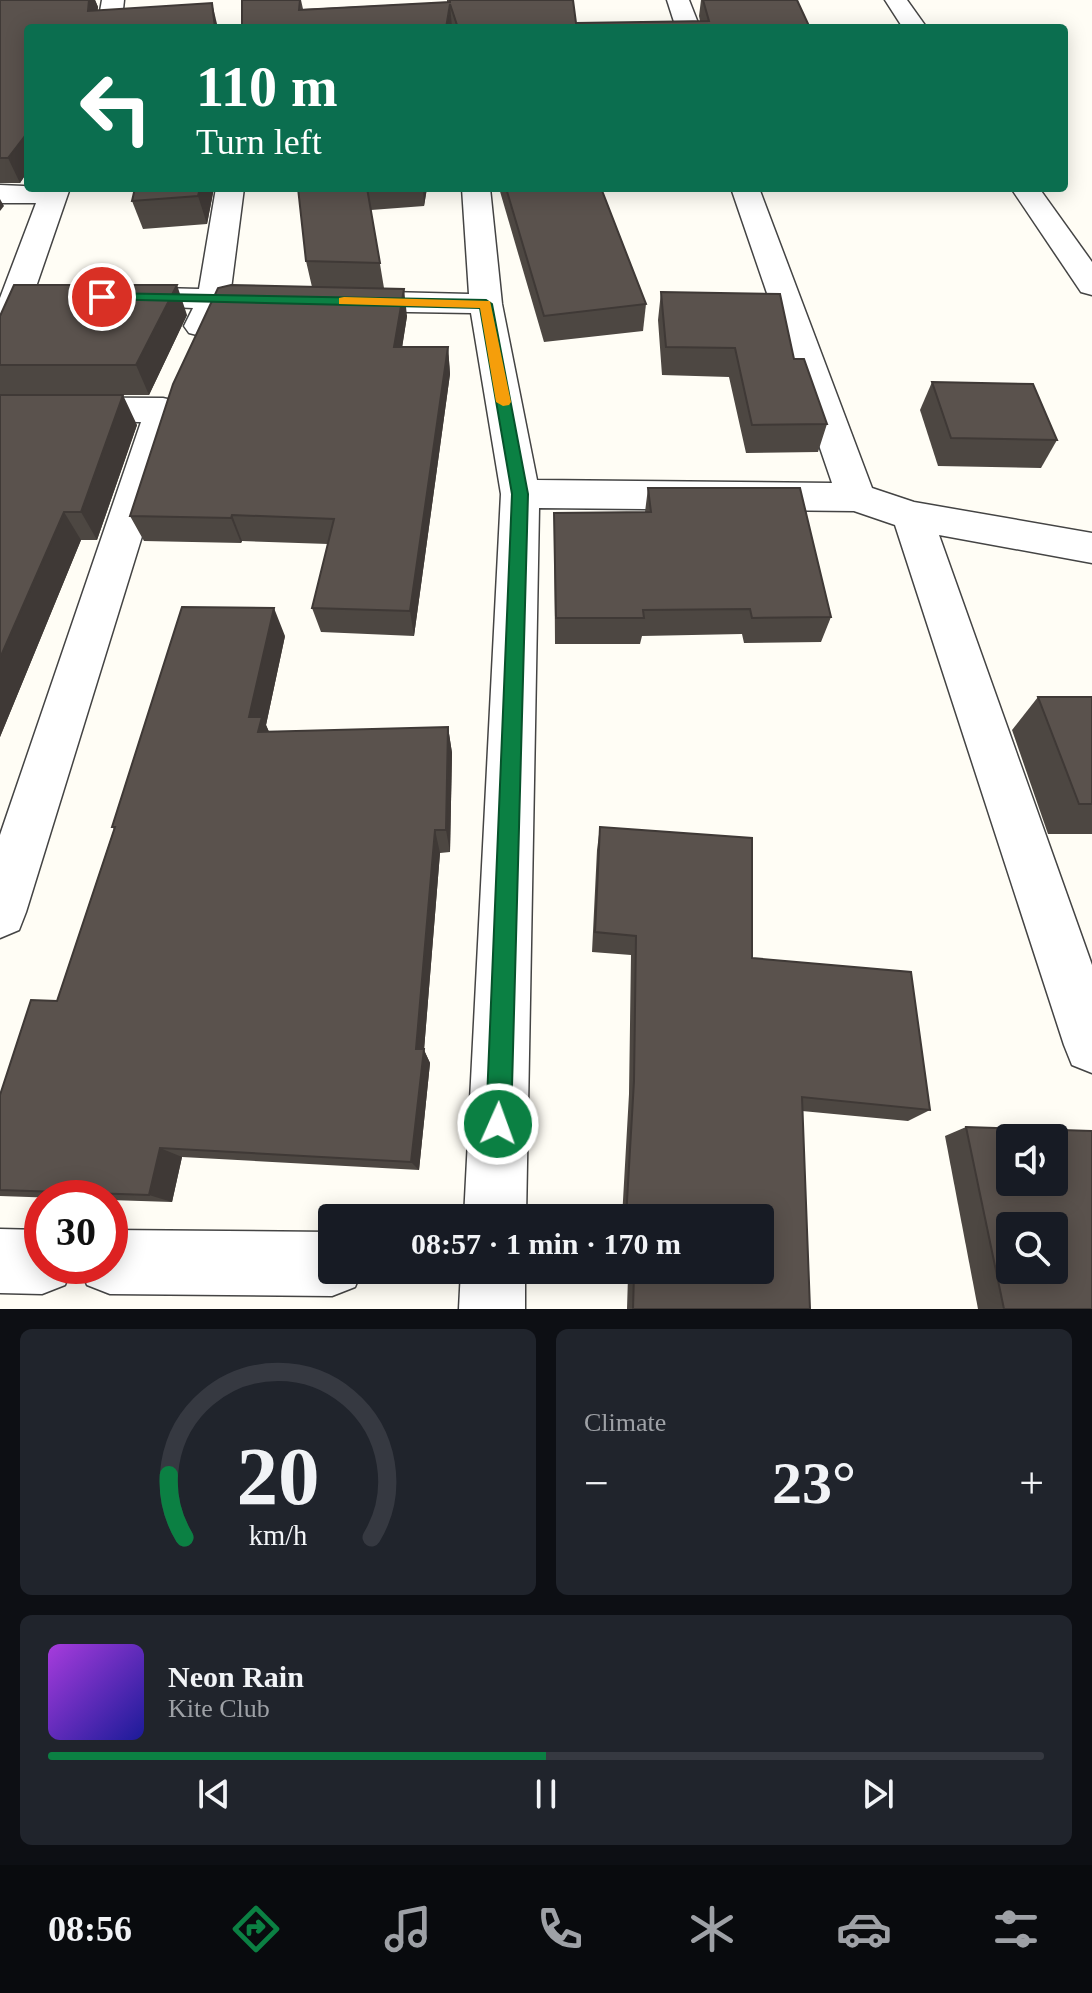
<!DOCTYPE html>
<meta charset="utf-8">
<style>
:root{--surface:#171b24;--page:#20242c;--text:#f1f3f6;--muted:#9ea1a6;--line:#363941;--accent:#0b8043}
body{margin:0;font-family:"Times New Roman",serif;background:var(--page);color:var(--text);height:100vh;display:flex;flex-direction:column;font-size:30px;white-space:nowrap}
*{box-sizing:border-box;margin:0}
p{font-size:26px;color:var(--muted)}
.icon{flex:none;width:44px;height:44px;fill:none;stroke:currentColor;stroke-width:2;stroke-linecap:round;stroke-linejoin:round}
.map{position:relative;height:1309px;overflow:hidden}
.sheet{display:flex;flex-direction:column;gap:20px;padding:20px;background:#0d0f14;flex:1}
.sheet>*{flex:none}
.banner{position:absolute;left:24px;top:24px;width:1044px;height:168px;border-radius:8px;box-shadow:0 4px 20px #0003;background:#0b6e4f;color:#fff;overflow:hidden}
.buttons{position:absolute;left:996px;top:1124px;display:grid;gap:16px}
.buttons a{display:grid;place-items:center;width:72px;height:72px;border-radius:8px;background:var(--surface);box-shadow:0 4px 20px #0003;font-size:40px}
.speed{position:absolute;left:24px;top:1180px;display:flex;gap:16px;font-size:40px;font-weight:700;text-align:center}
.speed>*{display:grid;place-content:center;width:104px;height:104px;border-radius:50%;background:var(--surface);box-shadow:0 4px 20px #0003;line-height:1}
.speed .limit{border:12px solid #d22;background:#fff;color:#111}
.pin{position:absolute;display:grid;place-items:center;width:68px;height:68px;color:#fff;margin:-34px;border:4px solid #fff;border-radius:50%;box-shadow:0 2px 8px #0007}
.me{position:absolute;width:88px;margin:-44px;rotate:2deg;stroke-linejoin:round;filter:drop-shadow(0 0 6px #0008)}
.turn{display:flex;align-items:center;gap:28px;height:168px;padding:0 40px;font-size:36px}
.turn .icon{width:104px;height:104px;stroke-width:2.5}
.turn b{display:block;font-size:56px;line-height:68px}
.big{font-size:60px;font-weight:600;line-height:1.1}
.sheet .card{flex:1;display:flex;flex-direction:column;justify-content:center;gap:12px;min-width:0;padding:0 28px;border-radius:12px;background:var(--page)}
.sheet .dial{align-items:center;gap:0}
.dial svg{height:208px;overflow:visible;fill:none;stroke:var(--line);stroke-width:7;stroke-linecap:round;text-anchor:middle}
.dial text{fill:var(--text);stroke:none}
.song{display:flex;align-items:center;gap:24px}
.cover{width:96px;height:96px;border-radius:12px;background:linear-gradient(135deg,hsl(280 70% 55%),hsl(240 70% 35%))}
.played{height:8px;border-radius:4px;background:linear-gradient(90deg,var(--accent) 50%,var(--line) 50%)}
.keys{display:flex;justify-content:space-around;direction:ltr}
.heat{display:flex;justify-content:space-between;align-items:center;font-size:44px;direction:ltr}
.sheet .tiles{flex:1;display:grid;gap:20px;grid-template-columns:1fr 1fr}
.card:last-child{grid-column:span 2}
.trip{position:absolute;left:318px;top:1204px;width:456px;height:80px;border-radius:8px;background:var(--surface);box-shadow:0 4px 20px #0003;font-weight:600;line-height:80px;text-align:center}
.dock{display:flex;height:128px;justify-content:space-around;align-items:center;background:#090b0e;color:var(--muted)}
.dock .icon{width:56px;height:56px}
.dock .active{color:var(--accent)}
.dock b{font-size:36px;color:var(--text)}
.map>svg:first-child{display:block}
</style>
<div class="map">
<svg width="1092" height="1309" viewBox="0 0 1092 1309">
<rect width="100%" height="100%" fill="#fffdf5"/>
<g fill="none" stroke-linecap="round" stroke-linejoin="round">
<!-- minor casing -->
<g stroke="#444" stroke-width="3">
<g id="minor">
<path d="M102 0H124L121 28H97Z"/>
<path d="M667 0H689L700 28H676Z"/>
<path d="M885 0H907L927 28H903Z"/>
<path d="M0 185 70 188 17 342 12 349 0 353V298L36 203H0Z"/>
<path d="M216 188H244L231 289 282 293 287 300 282 307 271 310 226 309 213 333 201 336 189 333 184 326 193 308 109 304 104 297 109 290 120 287 199 289Z"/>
<path d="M462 188H490L502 304 537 480 832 483 731 188H759L872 488 914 502 1092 533V563L939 535 1092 965V1073L1072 1065 1064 1045 895 525 854 511 539 508 526 1218H464L501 494 471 313 348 311 337 308 332 301 337 294 348 291 469 294Z"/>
<path d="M1011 188H1039L1092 262V295L1081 292Z"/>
<path d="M0 397 163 398 176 401 181 410 26 912 19 930 0 938V835L141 422 0 421Z"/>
<path d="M0 1229 42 1230V1266H72L65 1285 42 1294 0 1293Z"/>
<path d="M110 1230 332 1232V1270H362L355 1287 332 1296 110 1294 87 1285 80 1266H110Z"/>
<path d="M461 1270H525V1309H459Z"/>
</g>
</g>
<!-- minor -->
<use href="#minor" fill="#fff" fill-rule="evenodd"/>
</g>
<!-- wall -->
<g fill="#4d4742">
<path d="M0 0H95L98 7 97 11 28 28V171L20 183H0Z"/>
<path d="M301 0 303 9 447 2V0H573L576 23 700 21 699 16 701 0H797L810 28H242Z"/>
<path d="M214 188 207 224 143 229 132 201Z"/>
<path d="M298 188H427L424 206 371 210 384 288 407 316 402 347H448L450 374 414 636 321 632 312 608 328 544 242 541 241 543 144 541 130 516 312 287 306 261Z"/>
<path d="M499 188H601L646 304 643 331 544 342Z"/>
<path d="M661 292 794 359 827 424 818 452 746 453 729 377 662 375 658 320Z"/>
<path d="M187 315 149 395H45L137 425 97 540H81L0 737V316Z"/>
<path d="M932 382 1057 440 1041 468 938 466 920 410Z"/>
<path d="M648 488 831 617 821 642 744 643 742 634 642 636 640 644H555L554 513 645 512Z"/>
<path d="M285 636 266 725 269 732 448 727 452 753 450 852 440 853 424 1050 430 1063 419 1170 182 1157 172 1202 110 1200V1198H58L0 1196V1095L57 1001 114 829 112 827Z"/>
<path d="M1038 697H1092V834H1048L1012 730Z"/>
<path d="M600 827 930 1110 908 1121 802 1111 810 1309H627L628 1276 618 1274 619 1270H760V1218H622L629 1094 631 955 592 952 597 850Z"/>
<path d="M966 1127 1092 1309H978L945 1136Z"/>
</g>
<!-- shaded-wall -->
<g fill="#3f3936">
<path d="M89 0H95L98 7 96 28 88 11Z"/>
<path d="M212 3 218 28H215Z"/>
<path d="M450 4 452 28H446Z"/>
<path d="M28 132V171L20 183 8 158Z"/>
<path d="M200 188H214L207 224 198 196Z"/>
<path d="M423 188H427L424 206Z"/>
<path d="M0 199 4 206 0 211Z"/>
<path d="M177 285 187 315 149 395 136 365Z"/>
<path d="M404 289 407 316 398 374 394 347Z"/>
<path d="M448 347 450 374 414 636 410 611Z"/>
<path d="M123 395 137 425 97 540 81 512Z"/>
<path d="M64 512 81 540 0 737V658Z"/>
<path d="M232 515 242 541 241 543 231 518Z"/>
<path d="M274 608 285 636 266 725 274 743 271 758 249 717Z"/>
<path d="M448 727 452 753 450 852 446 830Z"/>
<path d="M435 830 440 853 424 1050 430 1063 419 1170 411 1162 416 1049Z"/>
<path d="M160 1148 182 1157 172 1202 149 1195Z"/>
</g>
<!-- building -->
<g fill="#5a524d" stroke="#3f3936" stroke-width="2" fill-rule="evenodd">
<path d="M0 0H89L88 11 212 3 215 28H28V132L8 158H0Z"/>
<path d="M242 0H300L299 10 450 2V0H573L576 23 709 21 703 0H797L810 28H458L450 4 446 28H242Z"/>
<path d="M135 188H200L198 196 132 201Z"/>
<path d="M298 188H367L380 263 306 261Z"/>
<path d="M506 188H601L646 304 544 316Z"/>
<path d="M14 285H177L136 365H0V316Z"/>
<path d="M231 285 404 289 394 347H448L410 611 312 608 334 519 232 515 231 518 130 516 173 384 218 288Z"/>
<path d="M661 292 780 294 794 359H804L827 424 752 425 735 348 666 347Z"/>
<path d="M932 382 1033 384 1057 440 951 438Z"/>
<path d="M0 395H123L81 512H64L0 658Z"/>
<path d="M648 488H800L831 617 752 618 750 609 643 610 644 618H556L554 513 651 512Z"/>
<path d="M182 607 274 608 249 717H262L258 732 448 727 446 830H435L416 1049H424L411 1162 160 1148 149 1195 0 1190V1095L31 1000 57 1001 115 827H112Z"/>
<path d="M1038 697H1092V804H1079Z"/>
<path d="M600 827 752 838V958L911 972 930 1110 802 1097 810 1309H633L634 1274 623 1272V1270H760V1218H626L634 1081 636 936 595 932Z"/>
<path d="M966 1127 1092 1131V1309H1004ZM1010 1138H1054V1182H1010ZM1010 1226H1054V1270H1010Z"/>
</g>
<!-- route -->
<path fill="#0b8043" stroke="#07532c" stroke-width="2" d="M102 293 486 300 492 304 528 494 511 1124 507 1132 498 1136 490 1132 486 1124 512 494 480 308 97 299 95 297Z"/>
<!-- slow -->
<path fill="#f59e0b" d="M344 297 490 301 511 402 509 405 503 406 496 402 480 308 339 304V298Z"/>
</svg>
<div class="buttons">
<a><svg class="icon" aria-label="sound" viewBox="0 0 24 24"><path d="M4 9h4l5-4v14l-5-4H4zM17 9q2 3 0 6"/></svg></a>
<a><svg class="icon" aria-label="search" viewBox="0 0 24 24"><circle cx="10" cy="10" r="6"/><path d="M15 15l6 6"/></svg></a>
</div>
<div class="speed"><div class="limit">30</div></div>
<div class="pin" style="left:102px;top:297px;background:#d93025"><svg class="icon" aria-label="arrive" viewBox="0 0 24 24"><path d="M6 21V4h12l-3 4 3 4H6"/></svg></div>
<svg class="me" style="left:498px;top:1124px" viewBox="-20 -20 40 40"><circle r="17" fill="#0b8043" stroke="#fff" stroke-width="3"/><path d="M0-11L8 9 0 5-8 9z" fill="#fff"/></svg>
<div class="trip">08:57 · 1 min · 170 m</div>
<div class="banner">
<div class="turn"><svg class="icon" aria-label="left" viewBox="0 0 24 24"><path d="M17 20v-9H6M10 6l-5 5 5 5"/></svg><div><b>110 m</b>Turn left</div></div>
</div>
</div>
<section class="sheet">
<div class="tiles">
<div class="card dial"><svg viewBox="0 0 100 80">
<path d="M14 69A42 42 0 1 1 86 69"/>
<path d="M14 69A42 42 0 0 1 8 45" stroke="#0b8043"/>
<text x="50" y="56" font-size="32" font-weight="700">20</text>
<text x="50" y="72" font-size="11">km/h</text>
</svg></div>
<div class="card"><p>Climate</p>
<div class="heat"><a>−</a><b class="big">23°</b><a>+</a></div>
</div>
<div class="card">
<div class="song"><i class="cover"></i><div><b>Neon Rain</b><p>Kite Club</p></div></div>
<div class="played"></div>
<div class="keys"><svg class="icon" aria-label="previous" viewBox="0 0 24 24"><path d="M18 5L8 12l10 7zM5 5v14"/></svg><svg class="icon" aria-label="pause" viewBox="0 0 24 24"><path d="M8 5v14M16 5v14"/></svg><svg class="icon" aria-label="next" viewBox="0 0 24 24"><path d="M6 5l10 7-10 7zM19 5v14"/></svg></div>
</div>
</div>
</section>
<nav class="dock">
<b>08:56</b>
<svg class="icon active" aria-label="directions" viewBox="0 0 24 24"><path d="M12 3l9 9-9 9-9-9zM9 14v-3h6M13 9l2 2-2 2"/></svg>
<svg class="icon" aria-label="music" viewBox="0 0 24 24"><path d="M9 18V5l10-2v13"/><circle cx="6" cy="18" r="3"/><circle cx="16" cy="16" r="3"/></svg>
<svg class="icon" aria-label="phone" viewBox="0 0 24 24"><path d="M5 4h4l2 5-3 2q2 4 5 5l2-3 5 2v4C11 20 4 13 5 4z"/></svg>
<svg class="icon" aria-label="climate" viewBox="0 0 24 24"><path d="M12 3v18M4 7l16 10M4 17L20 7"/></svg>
<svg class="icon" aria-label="car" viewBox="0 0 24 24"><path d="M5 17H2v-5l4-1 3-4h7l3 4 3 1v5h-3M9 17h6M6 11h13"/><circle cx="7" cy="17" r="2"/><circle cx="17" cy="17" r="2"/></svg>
<svg class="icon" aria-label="filters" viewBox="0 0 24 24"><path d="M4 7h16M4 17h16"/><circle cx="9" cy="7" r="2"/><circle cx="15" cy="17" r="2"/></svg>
</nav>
